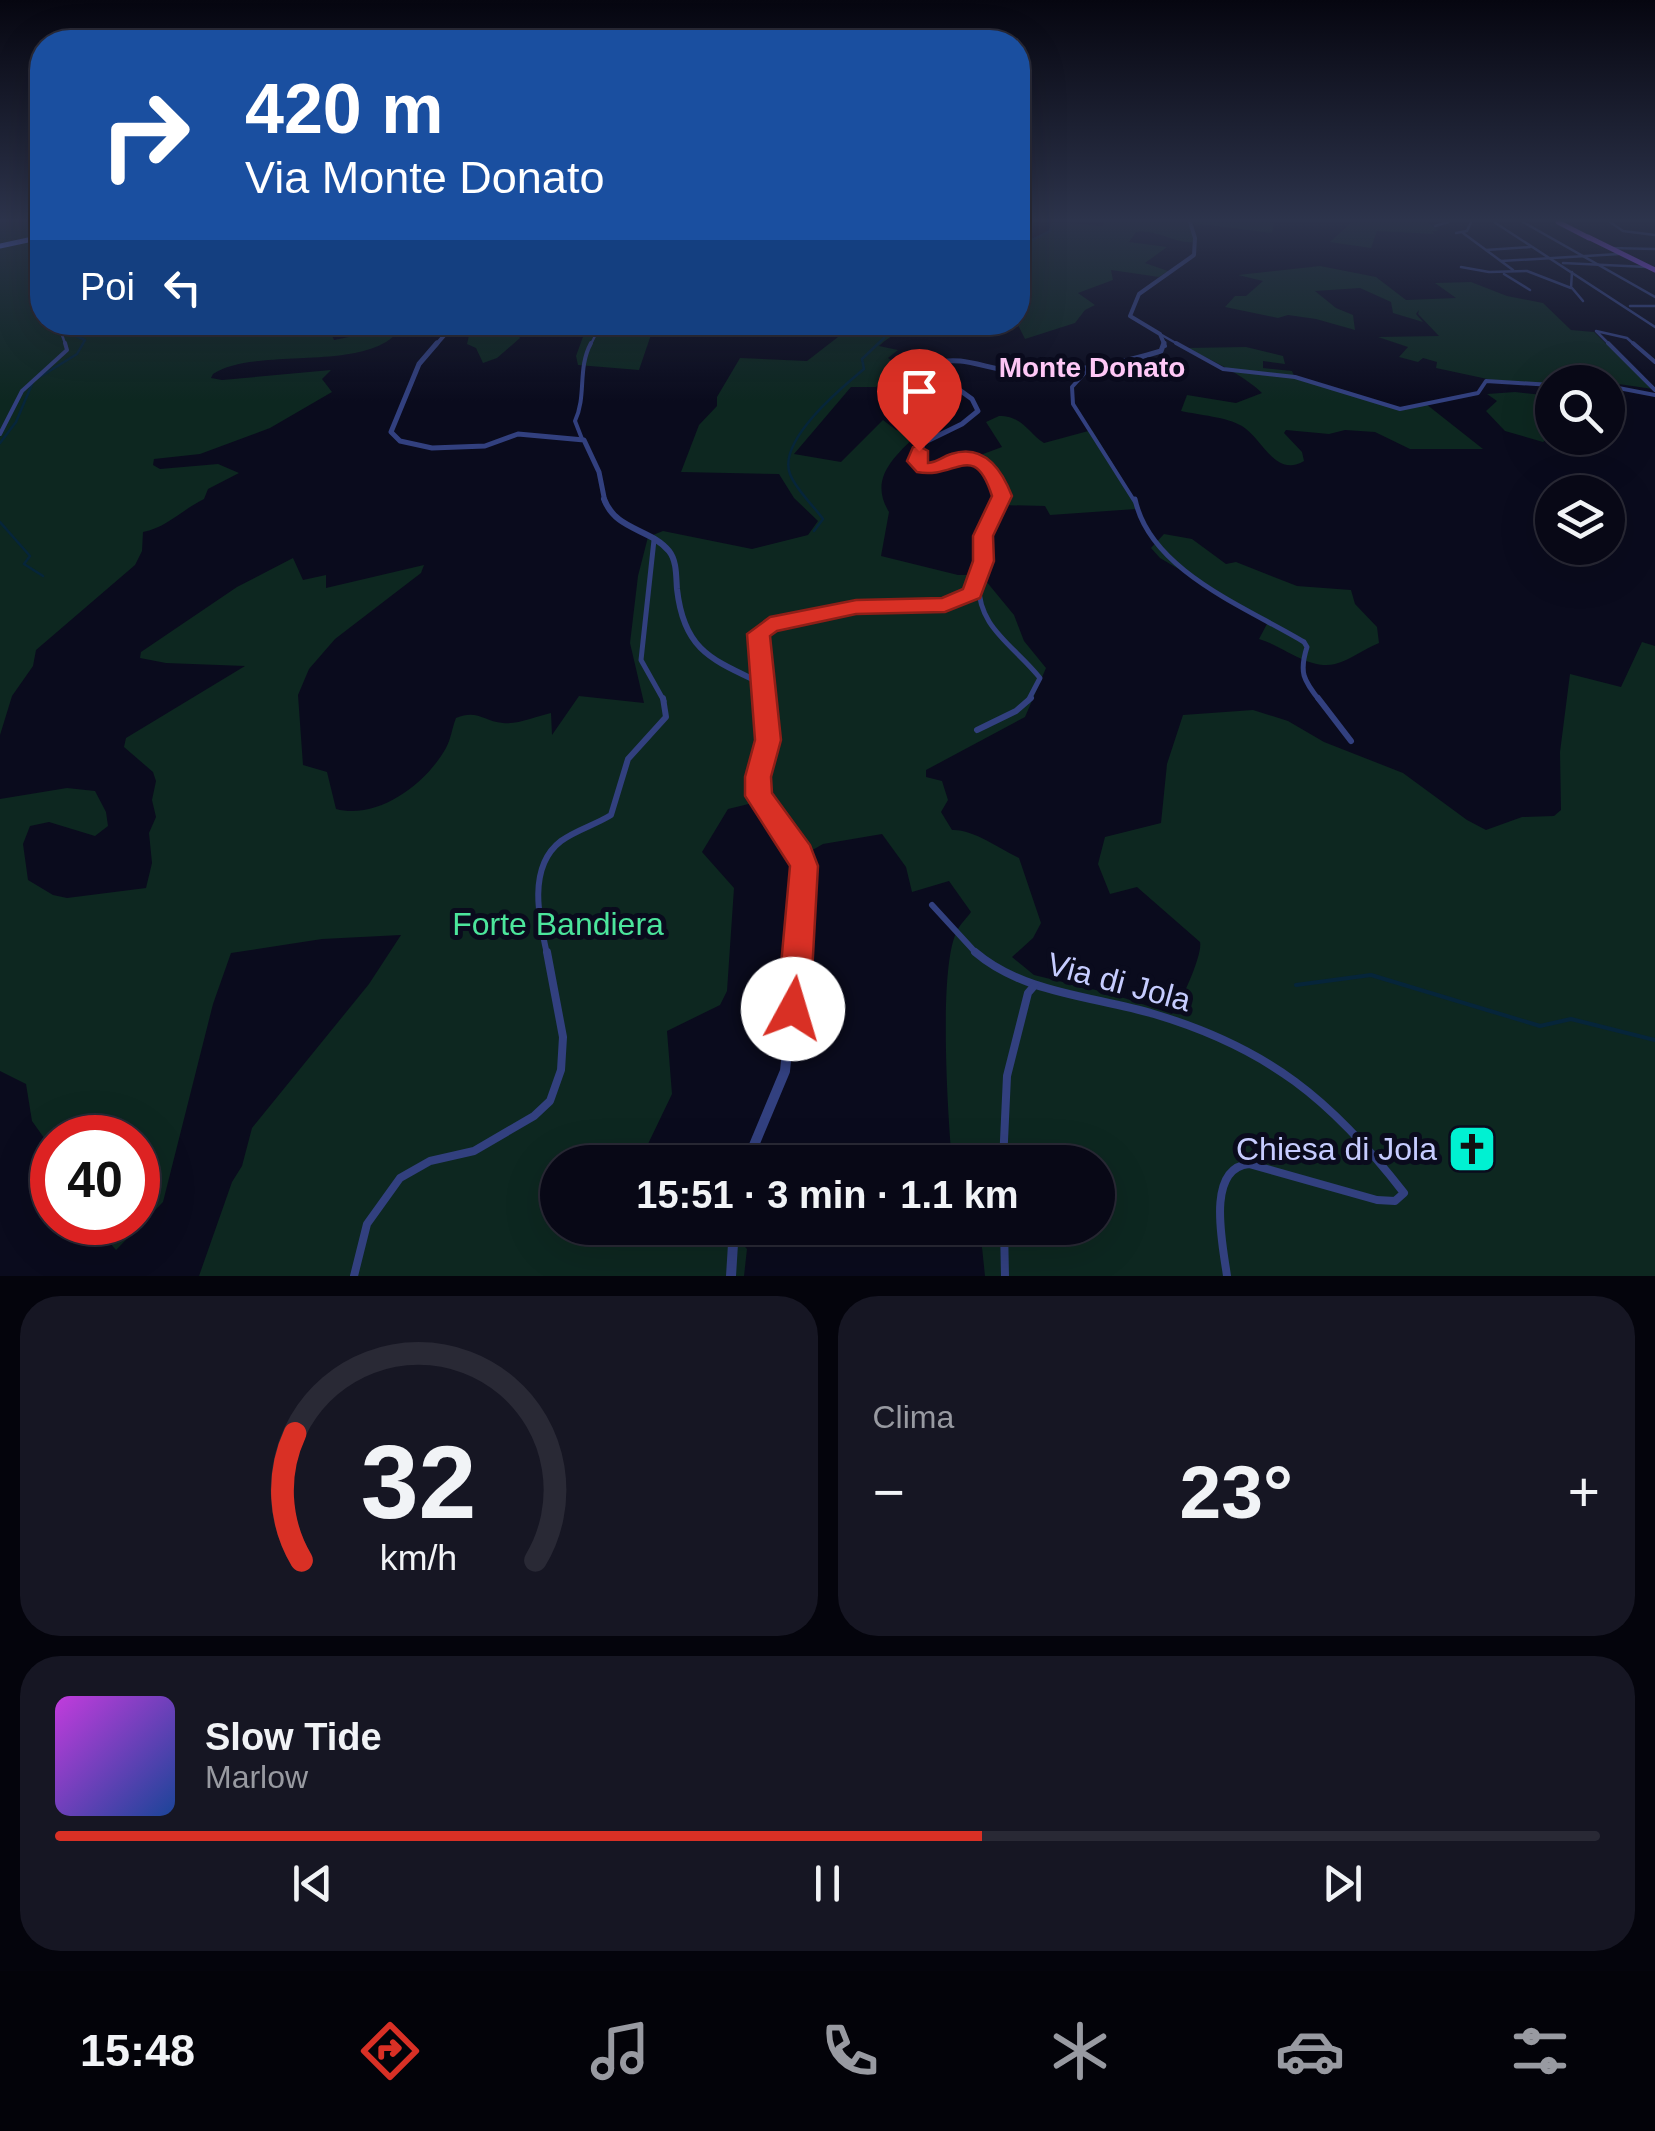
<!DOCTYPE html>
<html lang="it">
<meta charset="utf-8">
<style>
:root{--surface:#080816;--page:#161623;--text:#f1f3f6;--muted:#989aa1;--line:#292935;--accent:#d93025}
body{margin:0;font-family:Helvetica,sans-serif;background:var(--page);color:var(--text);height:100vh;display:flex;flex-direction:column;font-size:38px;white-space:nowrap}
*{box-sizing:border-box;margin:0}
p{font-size:32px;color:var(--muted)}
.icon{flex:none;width:55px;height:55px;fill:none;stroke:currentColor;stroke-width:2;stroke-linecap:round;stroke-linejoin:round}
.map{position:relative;height:1276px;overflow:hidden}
.details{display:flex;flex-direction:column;gap:20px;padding:20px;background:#04040c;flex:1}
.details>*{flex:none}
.top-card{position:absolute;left:30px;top:30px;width:1000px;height:305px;border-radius:40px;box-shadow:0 10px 40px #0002,0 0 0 2px var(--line);background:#1a4fa0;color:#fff;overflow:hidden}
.controls{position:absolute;left:1535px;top:365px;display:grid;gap:20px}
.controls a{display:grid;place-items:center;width:90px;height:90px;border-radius:50%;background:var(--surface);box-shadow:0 10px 40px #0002,0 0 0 2px var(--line);font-size:50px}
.speed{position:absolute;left:30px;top:1115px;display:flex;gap:20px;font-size:50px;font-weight:700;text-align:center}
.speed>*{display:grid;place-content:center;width:130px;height:130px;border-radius:50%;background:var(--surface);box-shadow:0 10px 40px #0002,0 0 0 2px var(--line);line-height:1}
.speed .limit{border:15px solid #d22;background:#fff;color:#111}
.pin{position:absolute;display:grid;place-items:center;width:85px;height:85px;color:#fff;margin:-102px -42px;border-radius:50% 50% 50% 0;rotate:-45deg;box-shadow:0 0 10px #0007}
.pin .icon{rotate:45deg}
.me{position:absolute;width:110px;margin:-55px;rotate:6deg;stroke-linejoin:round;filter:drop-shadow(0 0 8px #0008)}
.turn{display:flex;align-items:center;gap:35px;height:210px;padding:0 50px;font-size:45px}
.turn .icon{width:130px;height:130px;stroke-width:2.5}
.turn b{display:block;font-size:70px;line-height:85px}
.then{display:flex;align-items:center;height:95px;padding:0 50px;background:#0003;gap:20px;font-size:38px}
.big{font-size:75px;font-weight:600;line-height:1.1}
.details .tile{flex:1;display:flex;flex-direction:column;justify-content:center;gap:15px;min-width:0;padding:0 35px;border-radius:40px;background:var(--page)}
.details .dial{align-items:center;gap:0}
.dial svg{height:260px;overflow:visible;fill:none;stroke:var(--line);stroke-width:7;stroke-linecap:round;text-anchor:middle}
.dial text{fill:var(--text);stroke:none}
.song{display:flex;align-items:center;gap:30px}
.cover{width:120px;height:120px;border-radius:15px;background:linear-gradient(135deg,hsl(290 70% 55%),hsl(220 70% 35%))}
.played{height:10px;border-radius:5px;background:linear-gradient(90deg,var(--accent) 60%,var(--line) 60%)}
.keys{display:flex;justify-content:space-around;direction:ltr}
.heat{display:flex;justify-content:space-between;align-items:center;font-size:55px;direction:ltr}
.details .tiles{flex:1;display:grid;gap:20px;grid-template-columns:1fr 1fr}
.tile:last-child{grid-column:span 2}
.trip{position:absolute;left:540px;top:1145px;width:575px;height:100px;border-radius:50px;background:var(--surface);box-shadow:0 10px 40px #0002,0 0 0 2px var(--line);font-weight:600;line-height:100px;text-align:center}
.tabs{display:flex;height:160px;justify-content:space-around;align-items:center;background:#030309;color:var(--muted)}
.tabs .icon{width:70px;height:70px}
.tabs .on{color:var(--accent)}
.tabs b{font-size:45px;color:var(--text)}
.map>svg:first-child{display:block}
</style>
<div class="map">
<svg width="1655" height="1276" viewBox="0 0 1655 1276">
<rect width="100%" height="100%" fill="#0a0b1d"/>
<!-- green -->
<g fill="#0d2720">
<path d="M0 222H42V322L304 323 301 325 304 332 331 333 334 340 383 330 398 332C362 373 256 346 213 374L211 378 222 380 331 370 322 379 332 392 270 428 200 454 154 459 153 465 160 469 218 464 239 473 208 489 204 499C183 509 166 528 143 532L142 551 135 565 36 650 33 666 12 696 0 735Z"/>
<path d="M1053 222 1103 226 1104 222H1274L1272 233 1192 223 1195 242C1172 244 1159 229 1136 232L1129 242 1167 247 1145 263 1168 271 1159 277 1111 270 1113 280 1078 293 1095 305 1085 310 1075 323 1025 339 1017 323 1018 247 1050 231Z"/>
<path d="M1352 222H1428L1438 231H1432L1434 234 1377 231 1371 248 1330 242Z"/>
<path d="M1320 266 1376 277 1406 300 1456 298 1435 283 1471 282 1507 296 1543 303 1571 330 1594 332 1653 389 1591 380 1552 384 1492 380 1436 368 1437 362 1423 358 1418 362 1399 357 1408 347 1378 337 1439 336 1418 314 1419 310 1416 314 1423 322 1393 313 1391 302 1360 288 1315 291 1336 308 1353 315 1355 330 1316 319 1288 315 1278 318 1225 307 1235 296H1246L1263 281 1238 275Z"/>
<path d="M472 322 508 323 520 338 497 358 483 363 476 348 467 344Z"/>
<path d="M588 323H655L639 370 578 365 576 356Z"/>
<path d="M856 323H930C911 327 892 333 879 346L898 350 888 358 898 365 876 387H851L794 454 841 462 883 420 896 430 919 433C895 456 868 478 889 512L881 556 958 575H981L1014 615 1024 641 1046 668 1025 717 926 770V777L942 781 948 800 941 812 952 830C973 829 998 848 1019 858L1041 923 1033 938 1012 957 1034 975 1112 994 1172 1014C1181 1003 1203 954 1200 942L1137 887 1110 894 1098 864 1105 837 1161 823 1167 764 1183 715 1253 710 1288 721 1324 742 1403 773 1467 820 1486 830 1522 817 1554 816 1561 810 1560 752 1570 674 1621 687 1642 642 1655 646V1276H985L980 1228H1098V1162H952C948 1117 938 967 957 931 960 924 967 918 971 912L949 881 912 892 906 867 882 834 823 844 809 852 804 846 799 848 765 800 728 809 702 852 734 888 727 991 720 1005 667 1031 672 1094 648 1144H644L668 1162H558V1228H727L747 1249 744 1276H199L232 1182 242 1166 252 1128 369 984 401 935 322 939 231 953 213 1004 163 1202 116 1250 110 1243 105 1223 138 1222V1138H52V1149L32 1121 26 1084 0 1071V799L67 788 95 791 106 812 108 826 95 836 49 822 30 826 23 844 28 880 53 895 67 898 146 888 152 863 149 833 156 817 152 800 156 781 153 772 124 747 126 738 245 666 166 663 140 658 141 652 237 587 293 558 303 580 326 575V588L424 565 421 573 335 639 309 669 298 695 303 765 327 772 336 809C378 820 426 784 446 748 451 739 452 728 456 718 477 709 483 721 503 723 517 725 537 716 551 713L552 735 579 696 644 703 630 643 638 576 648 537 663 531 752 549 808 535 818 521 794 498 779 474 681 472 699 425 717 406V397L740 358 807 361Z"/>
<path d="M1246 347 1283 356 1285 364 1263 361V368L1292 371 1295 378 1402 409 1426 404 1483 449H1410L1375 432 1345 430 1329 434 1286 430 1284 433 1302 452 1304 461C1275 478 1263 439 1242 426 1227 417 1199 415 1181 411L1187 395 1236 403 1262 393C1245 376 1209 358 1185 348Z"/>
<path d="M1515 392 1552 396 1547 408 1552 420 1539 428 1547 439 1543 442 1505 431 1486 411 1497 401 1487 394Z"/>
<path d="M999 416C1023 416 1028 433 1044 443L1092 430 1131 493 1136 509 1050 515 1045 506 999 505V483L975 457 1002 447 986 422Z"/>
<path d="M1164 534 1192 539 1226 564 1236 562 1297 586 1351 590 1355 604 1377 627 1379 643C1364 649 1350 660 1335 664 1309 670 1283 646 1259 639L1268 622 1160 558 1151 548Z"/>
</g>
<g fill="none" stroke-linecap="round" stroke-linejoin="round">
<!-- stream-far1 -->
<g stroke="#06253a" stroke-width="2.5">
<path d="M1018 247 1050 231 1053 222"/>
<path d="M38 378 77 354 85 340 74 335 73 327"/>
<path d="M0 443 16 422 32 384"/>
<path d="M0 522 30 556 24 564 43 576"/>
<path d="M814 531 823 519C813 505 796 490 790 474 777 441 841 388 864 369L862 359 884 338 892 322"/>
</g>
<!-- stream -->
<path stroke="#06253a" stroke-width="4" d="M1296 985 1371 975 1540 1026 1571 1019 1655 1040"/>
<!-- minor-far4 -->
<g stroke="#32407f" stroke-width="2.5">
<path d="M1494 222 1655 327"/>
<path d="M1523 222 1655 297"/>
<path d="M1610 222 1623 231 1655 235"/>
<path d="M1435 226 1448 222"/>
<path d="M1456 233 1467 231 1471 222"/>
<path d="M1463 233 1513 270"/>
<path d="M1610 248 1655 249"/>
<path d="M1486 250 1530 247"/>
<path d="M1501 261 1619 254"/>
<path d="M1563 263 1647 267"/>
<path d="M1461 267 1489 272 1527 271 1571 288 1572 272"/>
<path d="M1504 274 1530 290"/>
<path d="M1572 288 1583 301"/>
<path d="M1630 306H1655"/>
<path d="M1160 334 1181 346"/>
<path d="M66 346 62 335 75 322"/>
<path d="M590 346 597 332 596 322"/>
<path d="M1611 346 1596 331 1627 338 1636 346"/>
</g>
<!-- minor-far3 -->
<g stroke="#32407f" stroke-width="4">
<path d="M1176 343 1223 369 1295 377 1400 409 1478 393 1486 381 1552 385"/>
<path d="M1608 343 1655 390"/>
<path d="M1633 343 1655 362"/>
<path d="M1090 367 1072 387 1073 404 1135 502"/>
<path d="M1608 386 1655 395"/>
<path d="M0 434 22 391 67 350 65 343"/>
<path d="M582 439 575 421C587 395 577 369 591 343"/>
</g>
<!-- minor-far2 -->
<g stroke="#32407f" stroke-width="5">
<path d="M1135 499C1150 571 1246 607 1304 642L1307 647C1299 672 1303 680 1320 701"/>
<path d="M654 540 641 660 664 701"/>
<path d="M979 581C976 627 1014 645 1040 678L1028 701"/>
</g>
<!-- minor-far1 -->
<g stroke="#32407f" stroke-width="6">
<path d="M1318 698 1351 741"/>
<path d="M977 730 1016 711 1031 698"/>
<path d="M932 905 977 954"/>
<path d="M547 954C539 919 527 867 561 841 576 830 595 825 611 815L628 759 666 717 663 698"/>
</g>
<!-- minor -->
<g stroke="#32407f" stroke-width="8">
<path d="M975 952C1024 994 1094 996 1154 1014 1268 1048 1332 1100 1404 1193L1395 1201 1377 1200 1249 1164C1205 1168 1223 1246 1227 1276"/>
<path d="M1003 1162 1007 1076 1028 993 1034 986"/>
<path d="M1004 1228 1005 1276"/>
<path d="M354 1276 367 1224 400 1178 430 1161 474 1151 534 1116 550 1101 561 1070 563 1037 547 952"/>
</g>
<!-- tertiary-far4 -->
<g stroke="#32407f" stroke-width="4">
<path d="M402 322 416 326 442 322"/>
<path d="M435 346 456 322"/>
<path d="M1165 346 1160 334 1130 316 1139 294 1194 255 1195 238 1190 222"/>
</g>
<!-- tertiary-far3 -->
<g stroke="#32407f" stroke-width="5">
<path d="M437 343 419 364 391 432 400 441 432 448 485 446 518 434 584 440 599 472 605 502"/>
<path d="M999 502 1002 496C984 447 971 454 931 470L918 465 923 443 962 424 978 411 972 399 940 376 937 363C961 355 989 370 1014 371 1064 374 1113 366 1161 351L1164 343"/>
</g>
<!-- tertiary-far2 -->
<g stroke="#32407f" stroke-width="6">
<path d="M604 499C616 531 650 528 669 551 677 561 676 577 677 589 684 652 713 660 765 685"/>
<path d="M764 701 758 634 836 611 939 604 972 593 984 561 983 537 1001 499"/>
</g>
<!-- tertiary-far1 -->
<path stroke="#32407f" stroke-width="8" d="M764 698 768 740 758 777 759 795 804 866 797 954"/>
<!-- tertiary -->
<g stroke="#32407f" stroke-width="10">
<path d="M747 1162 785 1071 797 952"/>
<path d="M731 1276 734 1228"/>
</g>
<!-- secondary -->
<path stroke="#5d7dff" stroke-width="5" d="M0 246 42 237"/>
<!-- primary -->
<g stroke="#944dff" stroke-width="5">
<path d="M1558 222 1589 238"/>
<path d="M1588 237 1655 270"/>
</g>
</g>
<!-- sky -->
<linearGradient id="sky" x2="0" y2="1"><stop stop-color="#060610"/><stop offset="0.55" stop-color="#2d344c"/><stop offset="1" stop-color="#2d344c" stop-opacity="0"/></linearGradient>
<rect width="1655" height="401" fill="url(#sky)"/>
<!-- route -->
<path fill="#d93025" stroke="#8d1f18" stroke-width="2.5" d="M919 446 928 451V463C939 462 941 457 951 454 984 443 1002 470 1012 496L993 536 994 561 980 598 945 612 856 614 777 631 770 636 781 740 771 777 772 793 810 845 818 866 810 1009 805 1020 793 1025 782 1020 777 1009 790 866 745 796V777L755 740 747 634 770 617 856 600 942 598 963 589 973 561V536L992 496C974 439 956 480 917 472L907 461 913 447Z"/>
<!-- icons -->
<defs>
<g id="church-square" transform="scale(2.5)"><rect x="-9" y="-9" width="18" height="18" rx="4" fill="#00f1d2" stroke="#0a0b1d"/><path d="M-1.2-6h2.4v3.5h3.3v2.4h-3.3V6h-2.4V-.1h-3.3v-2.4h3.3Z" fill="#111"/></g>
</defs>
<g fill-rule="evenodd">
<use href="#church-square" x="1472" y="1149"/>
</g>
<g text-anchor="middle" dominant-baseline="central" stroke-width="10" stroke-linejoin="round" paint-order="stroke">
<!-- far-quarter labels -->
<g font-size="28" font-weight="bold" fill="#ffc8f7" stroke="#0a0b1d">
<text x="1092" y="367">Monte Donato</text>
</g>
<!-- near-park labels -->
<g font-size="32" fill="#4ce59c" stroke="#0a0b1d">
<text x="558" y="924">Forte Bandiera</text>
</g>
<!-- near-street labels -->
<g font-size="32" fill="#c6ccff" stroke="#0a0b1d">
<text transform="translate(1119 982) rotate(15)">Via di Jola</text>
</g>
<!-- near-poi labels -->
<g font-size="32" fill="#c6ccff" stroke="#0a0b1d" text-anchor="end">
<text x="1437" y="1149">Chiesa di Jola</text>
</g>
</g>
</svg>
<div class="controls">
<a><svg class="icon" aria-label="search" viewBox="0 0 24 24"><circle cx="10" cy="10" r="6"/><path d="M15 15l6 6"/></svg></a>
<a><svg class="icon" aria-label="layers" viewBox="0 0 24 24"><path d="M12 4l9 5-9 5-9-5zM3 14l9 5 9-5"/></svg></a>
</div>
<div class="speed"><div class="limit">40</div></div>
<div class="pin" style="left:919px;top:451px;background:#d93025"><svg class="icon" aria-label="arrive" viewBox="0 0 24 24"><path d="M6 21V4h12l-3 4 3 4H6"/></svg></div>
<svg class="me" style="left:793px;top:1009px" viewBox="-20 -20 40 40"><circle r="19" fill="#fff"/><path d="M0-13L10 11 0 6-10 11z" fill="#d93025"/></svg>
<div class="trip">15:51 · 3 min · 1.1 km</div>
<div class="top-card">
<div class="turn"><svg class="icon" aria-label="right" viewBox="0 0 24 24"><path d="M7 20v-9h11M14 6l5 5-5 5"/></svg><div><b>420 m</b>Via Monte Donato</div></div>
<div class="then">Poi<svg class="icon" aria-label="left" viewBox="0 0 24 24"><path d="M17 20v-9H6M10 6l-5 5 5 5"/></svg></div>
</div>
</div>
<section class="details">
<div class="tiles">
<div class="tile dial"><svg viewBox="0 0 100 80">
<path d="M14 69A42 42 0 1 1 86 69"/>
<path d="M14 69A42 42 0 0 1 12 30" stroke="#d93025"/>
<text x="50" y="56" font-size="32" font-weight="700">32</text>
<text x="50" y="72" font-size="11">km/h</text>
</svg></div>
<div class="tile"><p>Clima</p>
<div class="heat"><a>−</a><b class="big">23°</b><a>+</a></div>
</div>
<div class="tile">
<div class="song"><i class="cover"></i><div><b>Slow Tide</b><p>Marlow</p></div></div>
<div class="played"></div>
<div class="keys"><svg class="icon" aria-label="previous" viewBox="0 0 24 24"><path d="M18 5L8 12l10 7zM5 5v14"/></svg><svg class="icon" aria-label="pause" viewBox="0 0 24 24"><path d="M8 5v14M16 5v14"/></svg><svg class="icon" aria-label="next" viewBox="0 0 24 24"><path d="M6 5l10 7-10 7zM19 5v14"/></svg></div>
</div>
</div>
</section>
<nav class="tabs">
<b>15:48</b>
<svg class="icon on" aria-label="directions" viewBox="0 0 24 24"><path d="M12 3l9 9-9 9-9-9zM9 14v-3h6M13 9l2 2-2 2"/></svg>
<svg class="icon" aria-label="music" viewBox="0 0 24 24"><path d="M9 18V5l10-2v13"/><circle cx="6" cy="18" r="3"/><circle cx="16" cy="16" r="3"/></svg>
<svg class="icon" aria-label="phone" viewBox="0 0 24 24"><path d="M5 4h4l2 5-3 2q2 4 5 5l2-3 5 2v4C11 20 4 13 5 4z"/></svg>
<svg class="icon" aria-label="climate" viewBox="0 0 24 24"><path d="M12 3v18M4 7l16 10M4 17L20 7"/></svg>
<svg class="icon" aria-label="car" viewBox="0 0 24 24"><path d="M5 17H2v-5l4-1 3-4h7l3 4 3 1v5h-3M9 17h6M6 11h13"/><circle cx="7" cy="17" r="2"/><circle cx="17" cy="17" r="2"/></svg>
<svg class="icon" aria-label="filters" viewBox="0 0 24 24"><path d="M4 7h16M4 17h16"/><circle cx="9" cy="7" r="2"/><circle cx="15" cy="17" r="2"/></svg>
</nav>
